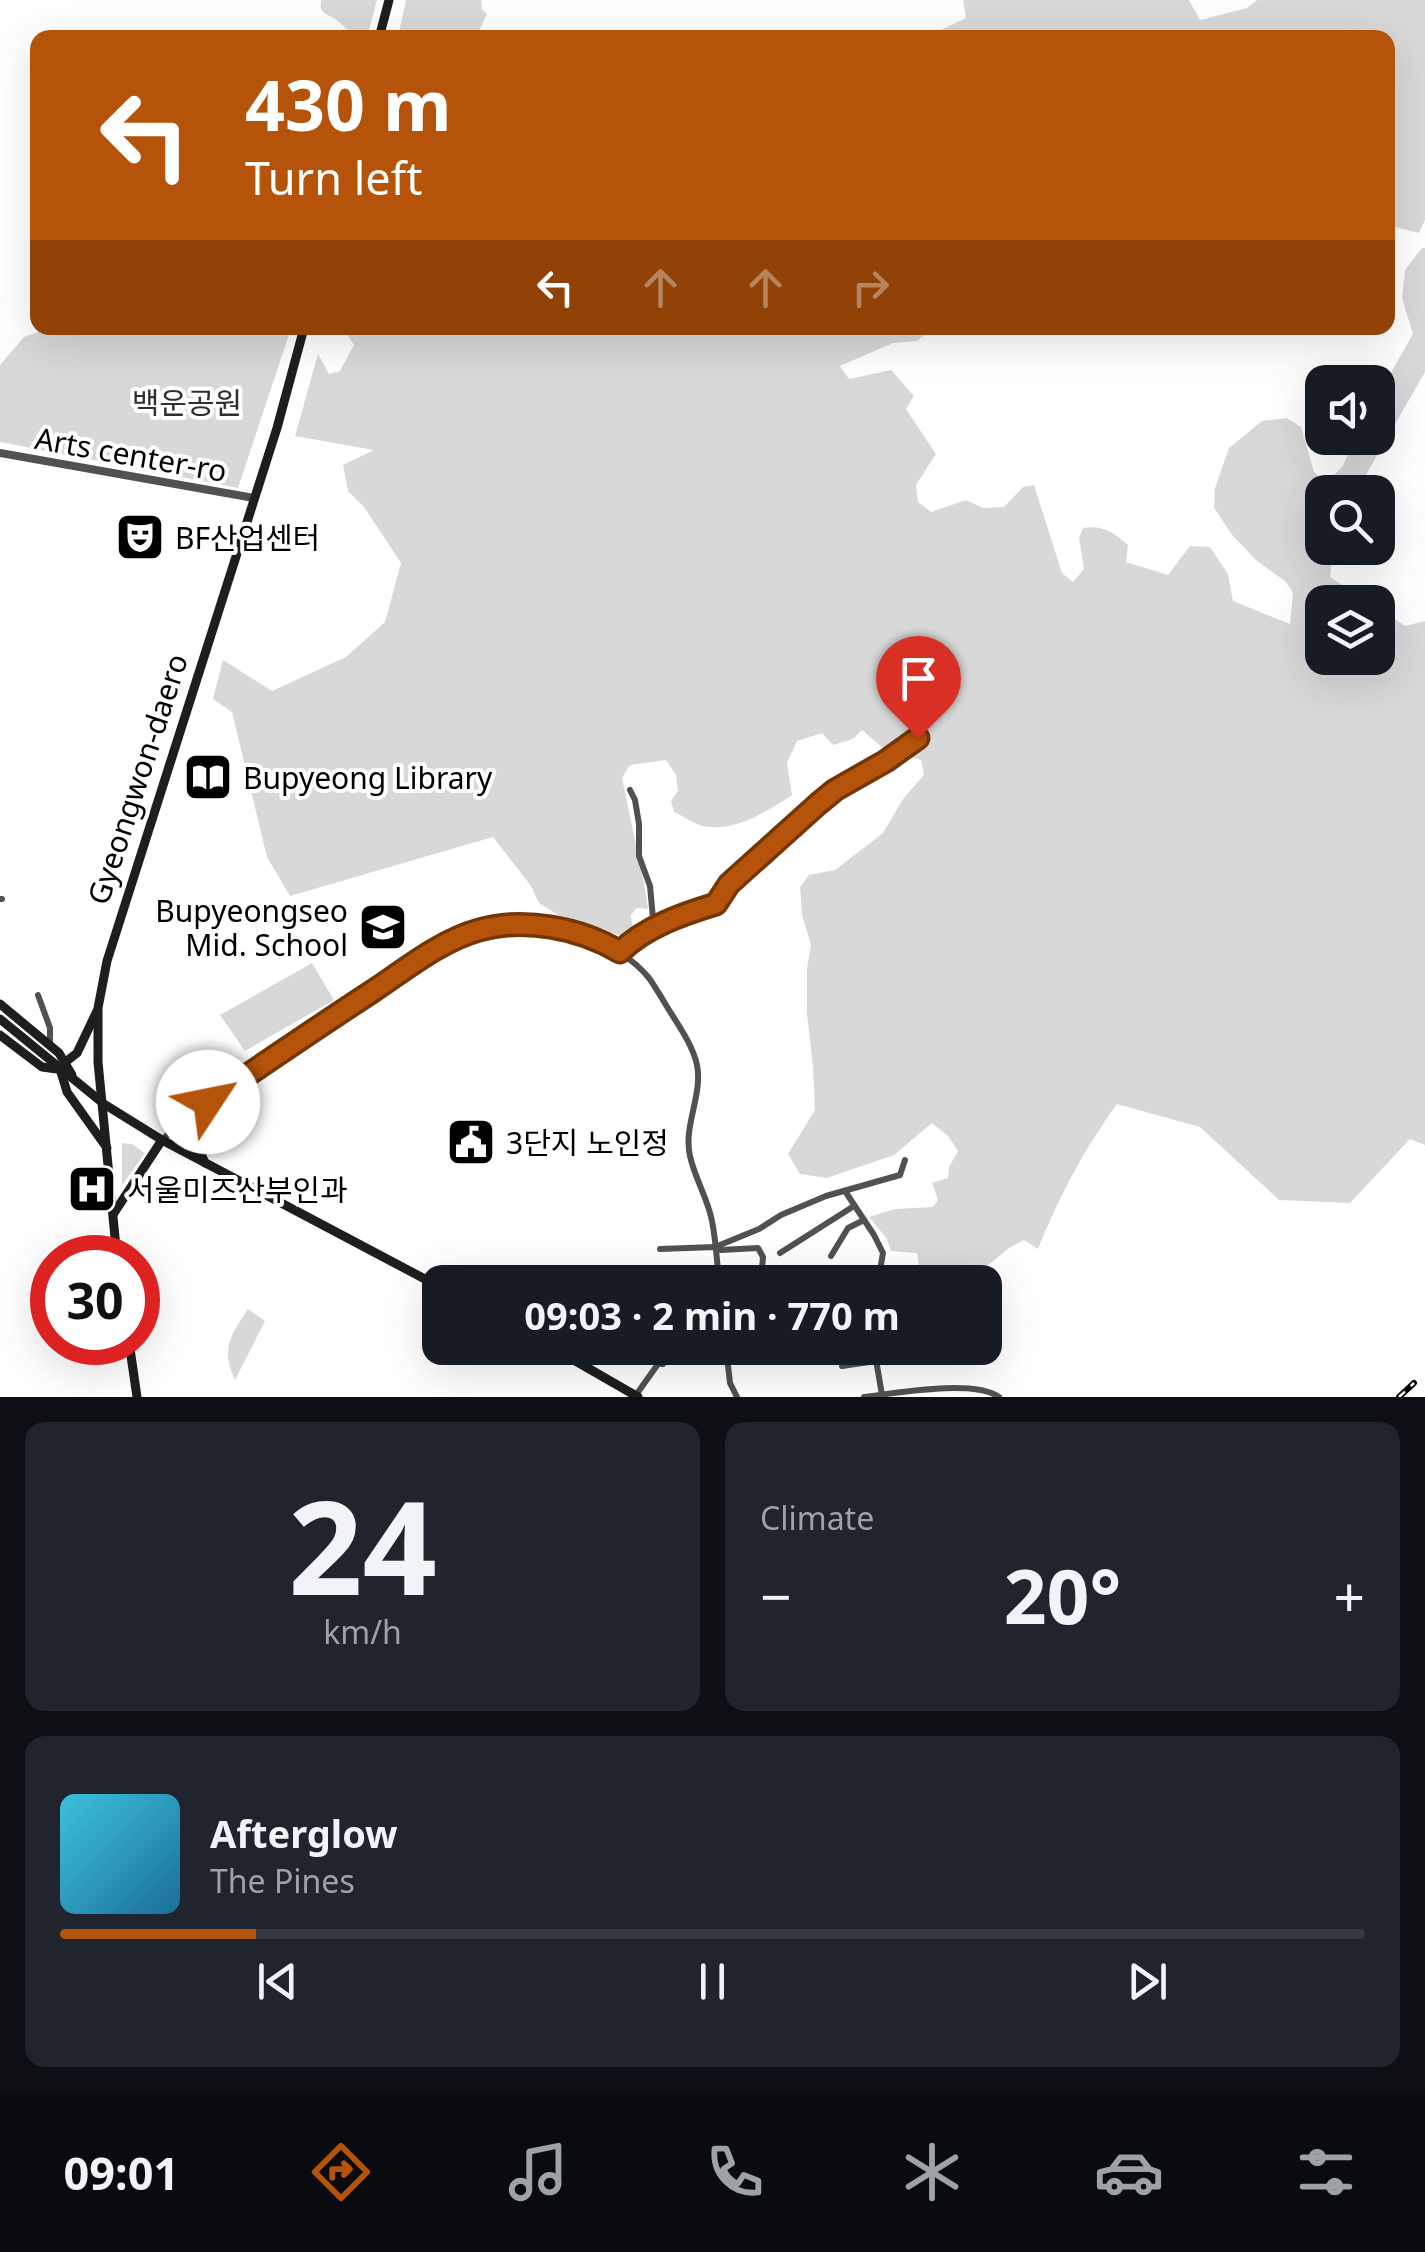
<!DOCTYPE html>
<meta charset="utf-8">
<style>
:root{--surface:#171b24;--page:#20242c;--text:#f1f3f6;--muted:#9ea1a6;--line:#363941;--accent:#b45309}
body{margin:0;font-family:"Noto Sans","Noto Sans KR",sans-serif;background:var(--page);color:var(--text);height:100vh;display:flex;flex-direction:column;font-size:38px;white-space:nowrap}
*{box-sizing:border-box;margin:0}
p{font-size:32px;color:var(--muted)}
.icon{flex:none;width:55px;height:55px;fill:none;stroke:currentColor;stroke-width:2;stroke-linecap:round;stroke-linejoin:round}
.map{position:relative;height:1397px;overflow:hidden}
.sheet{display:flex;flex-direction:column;gap:25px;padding:25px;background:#0d0f14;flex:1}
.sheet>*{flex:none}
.guide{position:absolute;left:30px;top:30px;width:1365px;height:305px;border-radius:20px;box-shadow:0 10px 40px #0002;background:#b45309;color:#fff;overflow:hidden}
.fabs{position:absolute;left:1305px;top:365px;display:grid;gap:20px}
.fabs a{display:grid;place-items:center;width:90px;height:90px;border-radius:20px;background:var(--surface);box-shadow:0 10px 40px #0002;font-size:50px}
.speed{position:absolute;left:30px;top:1235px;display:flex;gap:20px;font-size:50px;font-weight:700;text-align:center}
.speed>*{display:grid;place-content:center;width:130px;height:130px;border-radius:50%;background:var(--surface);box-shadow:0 10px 40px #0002;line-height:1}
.speed .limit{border:15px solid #d22;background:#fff;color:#111}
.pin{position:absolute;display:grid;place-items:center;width:85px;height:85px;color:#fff;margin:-102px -42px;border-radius:50% 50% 50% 0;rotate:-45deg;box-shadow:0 0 10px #0007}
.pin .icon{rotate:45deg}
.me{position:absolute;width:110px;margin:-55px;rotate:56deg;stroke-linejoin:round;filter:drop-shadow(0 0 8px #0008)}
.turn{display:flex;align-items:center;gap:35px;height:210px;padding:0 50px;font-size:45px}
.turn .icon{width:130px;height:130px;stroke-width:2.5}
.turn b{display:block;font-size:70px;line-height:85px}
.lanes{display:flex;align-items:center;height:95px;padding:0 50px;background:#0003;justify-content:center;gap:50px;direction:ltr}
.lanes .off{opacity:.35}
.big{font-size:75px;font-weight:700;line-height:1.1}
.sheet .card{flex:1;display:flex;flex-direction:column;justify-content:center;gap:15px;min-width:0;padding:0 35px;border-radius:20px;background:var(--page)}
.sheet .dial{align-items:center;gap:0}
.dial b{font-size:130px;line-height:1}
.song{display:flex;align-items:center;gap:30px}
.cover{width:120px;height:120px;border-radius:15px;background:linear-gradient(135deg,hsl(190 70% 55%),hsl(200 70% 35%))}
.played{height:10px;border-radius:5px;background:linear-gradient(90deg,var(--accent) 15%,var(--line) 15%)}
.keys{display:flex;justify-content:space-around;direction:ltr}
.heat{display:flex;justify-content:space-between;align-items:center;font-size:55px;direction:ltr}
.sheet .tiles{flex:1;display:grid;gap:25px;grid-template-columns:1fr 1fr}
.card:last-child{grid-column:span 2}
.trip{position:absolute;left:422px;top:1265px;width:580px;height:100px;border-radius:20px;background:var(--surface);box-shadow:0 10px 40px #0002;font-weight:700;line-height:100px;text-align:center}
.menu{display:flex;height:160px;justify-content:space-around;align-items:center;background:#090b0e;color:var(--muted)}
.menu .icon{width:70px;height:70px}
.menu .active{color:var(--accent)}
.menu b{font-size:45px;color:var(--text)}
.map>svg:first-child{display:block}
</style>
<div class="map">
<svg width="1425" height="1397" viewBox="0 0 1425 1397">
<rect width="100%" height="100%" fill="#fff"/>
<!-- green -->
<g fill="#d8d8d8">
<path d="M321 0H377L367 37C350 38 349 29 336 20 332 16 324 15 321 9 320 7 321 3 321 0Z"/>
<path d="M406 0H481L482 9 487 14 476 37H398Z"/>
<path d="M963 0H1189L1200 20 1247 8 1257 0H1425V220L1419 233 1388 225V38L926 37 966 18Z"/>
<path d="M1422 248H1425V372L1356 492H1322V548H1333L1330 577 1368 602H1322V658H1378V608L1405 626 1425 621V1145L1410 1139 1350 1203 1279 1200 1200 1127 1117 1104C1083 1151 1060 1195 1038 1249L1024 1240 1009 1248 980 1272C963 1259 948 1271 930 1276L919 1268 917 1253 891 1251 887 1239 869 1217 895 1209 933 1207 938 1200 932 1183 948 1178 949 1167 958 1151 948 1136 932 1123 894 1155 827 1178 800 1174 788 1154 815 1110 813 1067 807 1014V968L811 945 802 915 800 887 809 875 835 870 883 833 903 799 924 775 921 760 883 748 862 730 853 739 833 745 822 733 797 741 787 763 792 795C768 811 733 833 703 826 694 824 683 816 674 812L671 801 678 791 676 775 666 760 630 765 622 778 644 883 648 909 637 908 631 915 633 932 626 937 566 920 539 903 531 886 493 837 290 896 267 857 232 712 213 699 223 660 272 691 346 657 385 622 401 563 364 507 348 491 343 465 374 450 295 436 318 354 329 374 340 371 354 345 343 328H933L917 341 893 343 840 366 849 379 891 370 914 396 906 409 936 454 916 485 918 502 931 512 966 500 983 508 1004 507 1023 487 1034 485 1062 573 1073 582 1084 569 1079 538 1083 528C1103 525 1113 532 1128 545L1126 562 1168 575 1190 546 1210 547 1228 574 1233 601 1290 624 1293 593 1286 582 1257 561 1233 536 1214 508 1215 488 1229 448 1262 421 1287 418 1301 427 1314 472 1326 483 1343 466 1355 438H1378V395L1413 334 1402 298 1405 270Z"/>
<path d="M49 328H284L290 331 238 488 0 442V365L24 337Z"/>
<path d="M312 963 334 1000 245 1051 220 1015Z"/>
<path d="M122 1143 132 1144 145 1153 122 1185Z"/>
<path d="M248 1309 265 1321 235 1380C220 1348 231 1335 248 1309Z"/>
</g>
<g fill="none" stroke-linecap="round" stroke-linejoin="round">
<!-- minor -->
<g stroke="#515151" stroke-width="6">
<path d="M630 790 635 800 639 824V856L650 886 654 929"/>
<path d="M0 899H2"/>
<path d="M620 952 629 943 650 930 683 914 716 903 729 884 801 818 835 791 887 761 918 738"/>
<path d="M38 995 50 1028V1045"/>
<path d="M162 1140 184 1119 224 1091 451 941C468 934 484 928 502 925 550 919 618 940 649 978 656 988 663 1000 669 1010 679 1026 693 1046 697 1065 703 1095 683 1126 690 1156 695 1179 708 1199 712 1221 716 1241 717 1262 719 1282"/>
<path d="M845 1191 874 1235 883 1253 878 1282"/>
<path d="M715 1247 759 1229 781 1215 826 1196 900 1175 905 1160"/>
<path d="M660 1249 715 1247 721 1250 758 1248 763 1257 762 1269"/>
<path d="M780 1253 854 1206"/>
<path d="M831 1256 848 1228 864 1220"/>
<path d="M726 1348 730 1383 737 1397"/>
<path d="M874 1348 882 1395"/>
<path d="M842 1366 876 1361"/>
<path d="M636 1395 658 1364H663"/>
<path d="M864 1397C897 1393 973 1379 999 1397"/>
</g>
<!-- tertiary -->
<path stroke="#515151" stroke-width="8" d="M0 453 254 498"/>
<!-- secondary -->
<g stroke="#1e1e1e" stroke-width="9">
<path d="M379 38 389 0"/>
<path d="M0 1004 59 1053 72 1075"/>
<path d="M0 1019 104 1104 162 1140 440 1287"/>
<path d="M0 1035 42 1067 57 1069"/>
<path d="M63 1064 77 1053 97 1011"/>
<path d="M61 1072 67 1092 107 1148"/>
<path d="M205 1163C192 1134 191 1129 207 1102"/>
<path d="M114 1213 162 1140"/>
<path d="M117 1258 98 1062V1008L107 961 277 428 304 328"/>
<path d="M129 1342 137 1397"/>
<path d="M553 1348 638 1397"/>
</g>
<!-- rail casing -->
<g stroke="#000" stroke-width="6">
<path id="rail" d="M1399 1397 1414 1383"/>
</g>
<!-- rail -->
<use href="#rail" stroke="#fff" stroke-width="2.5" stroke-dasharray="8" stroke-linecap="butt"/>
</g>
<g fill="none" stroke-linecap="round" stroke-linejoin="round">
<!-- route casing -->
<g stroke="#753606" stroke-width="25">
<path id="route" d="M208 1102C262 1065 318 1027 373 991 406 969 440 941 479 930 524 917 580 928 620 952 645 927 683 914 716 904L729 884 818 804 835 790 886 761 918 738"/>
</g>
<!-- route -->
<use href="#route" stroke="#b45309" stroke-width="18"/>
</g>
<!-- icons -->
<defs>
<g id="theatre-square" transform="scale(2.5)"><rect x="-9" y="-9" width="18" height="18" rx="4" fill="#000" stroke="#fff"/><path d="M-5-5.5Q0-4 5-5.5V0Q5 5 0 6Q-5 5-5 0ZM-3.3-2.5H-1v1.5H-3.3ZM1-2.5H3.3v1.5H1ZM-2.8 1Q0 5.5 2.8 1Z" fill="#fff"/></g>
<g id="library-square" transform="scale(2.5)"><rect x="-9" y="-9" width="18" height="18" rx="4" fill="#000" stroke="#fff"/><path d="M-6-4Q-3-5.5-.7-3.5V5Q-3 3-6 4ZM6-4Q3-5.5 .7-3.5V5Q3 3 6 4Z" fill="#fff"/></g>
<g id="school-square" transform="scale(2.5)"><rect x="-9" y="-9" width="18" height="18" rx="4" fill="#000" stroke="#fff"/><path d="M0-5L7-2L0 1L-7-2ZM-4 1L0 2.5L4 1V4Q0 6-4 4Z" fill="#fff"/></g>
<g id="civic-square" transform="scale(2.5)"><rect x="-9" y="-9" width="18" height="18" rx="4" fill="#000" stroke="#fff"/><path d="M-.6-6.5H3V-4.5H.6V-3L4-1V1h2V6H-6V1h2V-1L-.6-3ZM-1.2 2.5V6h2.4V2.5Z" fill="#fff"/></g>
<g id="hospital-square" transform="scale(2.5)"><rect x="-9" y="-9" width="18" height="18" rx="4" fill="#000" stroke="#fff"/><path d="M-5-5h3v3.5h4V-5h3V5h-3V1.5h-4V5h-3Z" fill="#fff"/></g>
</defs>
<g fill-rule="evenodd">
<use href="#theatre-square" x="140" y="537"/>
<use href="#library-square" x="208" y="777"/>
<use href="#school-square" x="383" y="927"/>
<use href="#civic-square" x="471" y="1142"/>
<use href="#hospital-square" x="92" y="1189"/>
</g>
<g text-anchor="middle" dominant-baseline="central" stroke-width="8" stroke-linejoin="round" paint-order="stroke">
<!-- park labels -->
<g font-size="30" fill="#2f2f2f" stroke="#fff">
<text x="187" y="402">백운공원</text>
</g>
<!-- street labels -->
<g font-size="30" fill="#000" stroke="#fff">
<text transform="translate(131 454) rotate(10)">Arts center-ro</text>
<text transform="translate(137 779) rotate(-72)">Gyeongwon-daero</text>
</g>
<!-- poi labels -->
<g font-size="30" fill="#000" stroke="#fff" text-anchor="start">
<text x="175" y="537">BF산업센터</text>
<text x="243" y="777">Bupyeong Library</text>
<text x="348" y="910" text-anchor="end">Bupyeongseo<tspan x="348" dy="34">Mid. School</tspan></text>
<text x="506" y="1142">3단지 노인정</text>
<text x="127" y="1189">서울미즈산부인과</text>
</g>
</g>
</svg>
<div class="fabs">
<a><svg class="icon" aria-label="sound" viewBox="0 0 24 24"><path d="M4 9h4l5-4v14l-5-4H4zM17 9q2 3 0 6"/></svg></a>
<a><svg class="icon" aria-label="search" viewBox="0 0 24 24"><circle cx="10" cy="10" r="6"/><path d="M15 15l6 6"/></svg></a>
<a><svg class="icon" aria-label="layers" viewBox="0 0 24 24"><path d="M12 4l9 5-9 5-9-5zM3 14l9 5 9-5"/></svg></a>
</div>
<div class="speed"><div class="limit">30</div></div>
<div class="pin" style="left:918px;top:738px;background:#d93025"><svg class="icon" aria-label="arrive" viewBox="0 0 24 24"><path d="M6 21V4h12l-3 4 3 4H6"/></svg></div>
<svg class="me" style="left:208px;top:1102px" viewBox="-20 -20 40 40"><circle r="19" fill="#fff"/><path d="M0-13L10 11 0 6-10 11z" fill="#b45309"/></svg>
<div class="trip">09:03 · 2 min · 770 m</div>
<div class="guide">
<div class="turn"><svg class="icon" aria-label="left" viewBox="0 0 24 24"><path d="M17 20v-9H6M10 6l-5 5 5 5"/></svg><div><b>430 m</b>Turn left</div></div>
<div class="lanes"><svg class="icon" aria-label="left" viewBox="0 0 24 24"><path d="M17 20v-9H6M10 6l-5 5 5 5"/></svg><svg class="icon off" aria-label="ahead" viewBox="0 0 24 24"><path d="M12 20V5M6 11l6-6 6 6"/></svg><svg class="icon off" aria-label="ahead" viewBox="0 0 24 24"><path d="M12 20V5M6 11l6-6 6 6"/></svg><svg class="icon off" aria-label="right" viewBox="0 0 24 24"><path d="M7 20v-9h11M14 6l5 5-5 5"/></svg></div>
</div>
</div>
<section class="sheet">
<div class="tiles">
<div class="card dial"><b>24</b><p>km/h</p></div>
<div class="card"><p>Climate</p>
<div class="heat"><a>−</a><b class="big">20°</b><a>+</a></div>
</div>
<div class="card">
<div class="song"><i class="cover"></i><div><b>Afterglow</b><p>The Pines</p></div></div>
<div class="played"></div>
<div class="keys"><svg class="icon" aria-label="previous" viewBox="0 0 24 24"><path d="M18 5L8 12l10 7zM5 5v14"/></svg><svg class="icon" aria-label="pause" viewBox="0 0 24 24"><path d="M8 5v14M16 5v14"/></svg><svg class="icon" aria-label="next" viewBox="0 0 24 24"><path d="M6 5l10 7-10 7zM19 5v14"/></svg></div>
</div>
</div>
</section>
<nav class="menu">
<b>09:01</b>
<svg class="icon active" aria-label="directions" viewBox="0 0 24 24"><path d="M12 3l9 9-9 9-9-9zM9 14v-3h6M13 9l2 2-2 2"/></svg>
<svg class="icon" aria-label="music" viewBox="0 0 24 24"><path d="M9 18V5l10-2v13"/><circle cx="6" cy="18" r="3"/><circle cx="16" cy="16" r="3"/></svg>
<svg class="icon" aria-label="phone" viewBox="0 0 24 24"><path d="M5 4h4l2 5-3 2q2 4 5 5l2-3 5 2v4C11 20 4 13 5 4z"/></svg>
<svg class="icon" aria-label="climate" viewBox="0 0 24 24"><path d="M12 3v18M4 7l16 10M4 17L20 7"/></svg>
<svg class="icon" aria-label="car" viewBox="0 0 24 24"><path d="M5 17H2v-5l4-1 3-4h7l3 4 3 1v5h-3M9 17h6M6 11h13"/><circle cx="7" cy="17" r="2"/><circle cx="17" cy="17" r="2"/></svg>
<svg class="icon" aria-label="filters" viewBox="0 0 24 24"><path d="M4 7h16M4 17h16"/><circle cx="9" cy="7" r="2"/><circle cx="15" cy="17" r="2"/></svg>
</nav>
